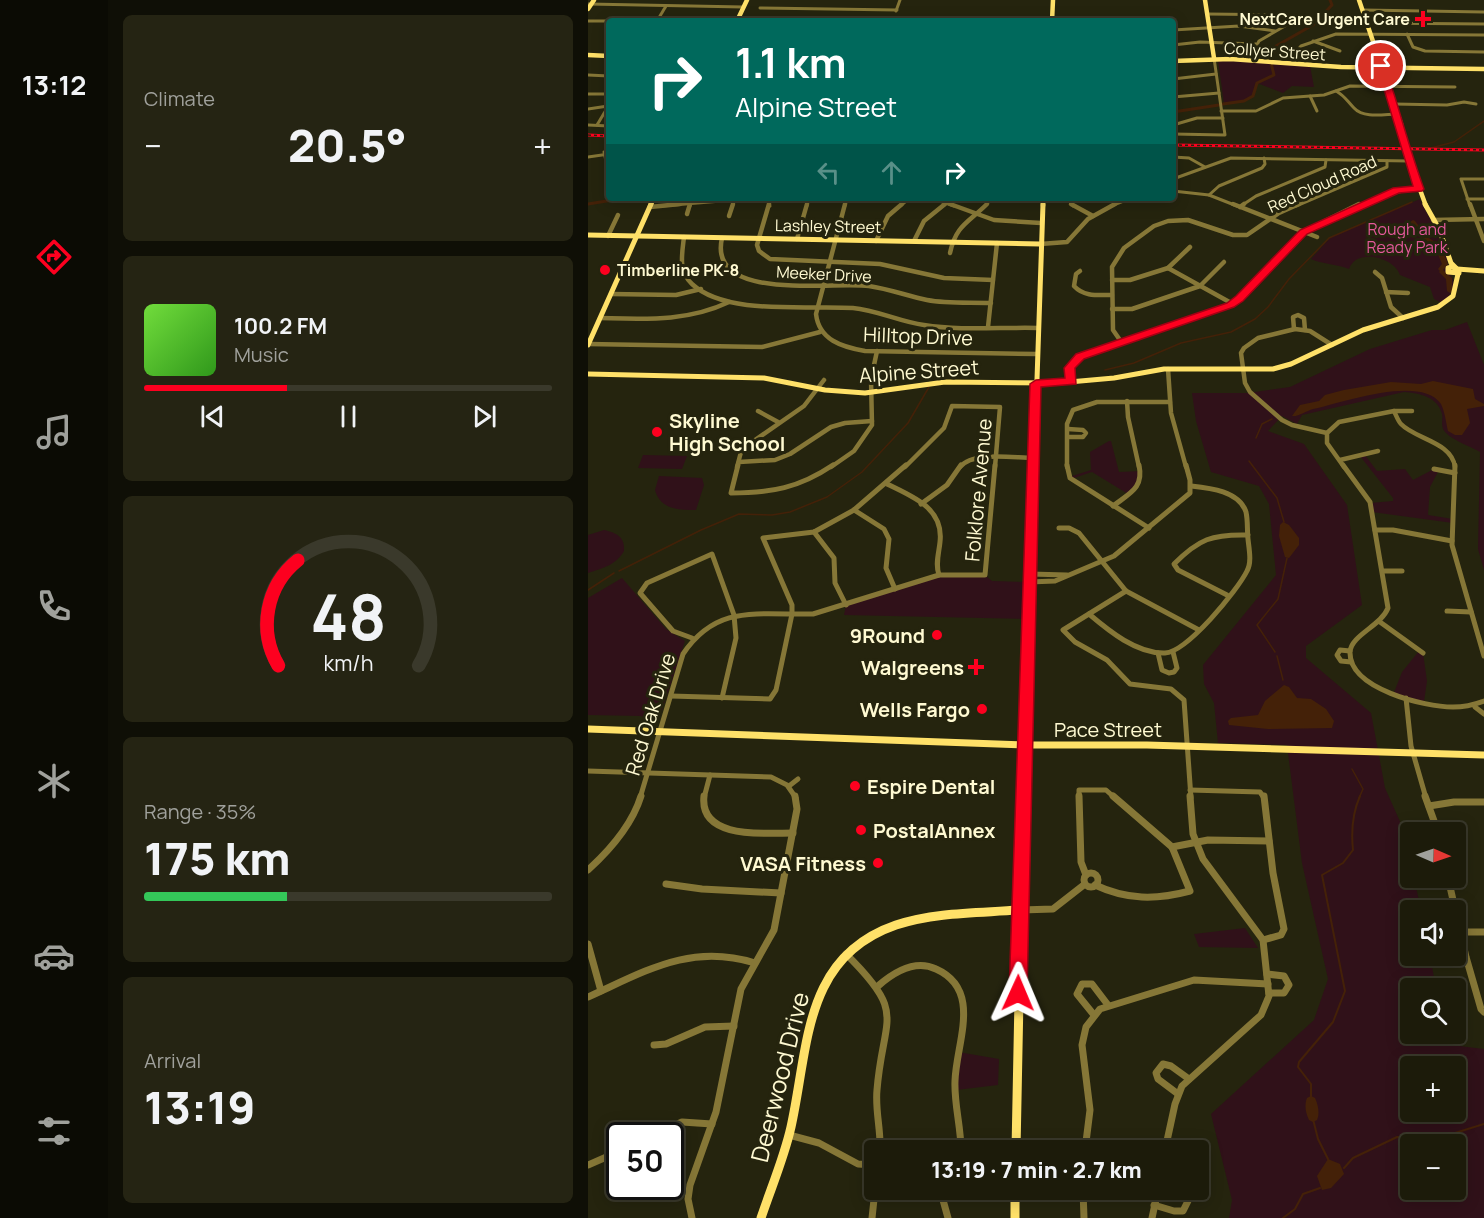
<!DOCTYPE html>
<meta charset="utf-8">
<style>
:root{--surface:#1c1b0a;--page:#252413;--text:#f1f3f6;--muted:#a0a19c;--line:#3a392b;--accent:#fd001f}
body{margin:0;font-family:Manrope,sans-serif;background:var(--page);color:var(--text);height:100vh;display:flex;flex-direction:column;font-size:22px;white-space:nowrap}
*{box-sizing:border-box;margin:0}
p{font-size:20px;color:var(--muted)}
.icon{flex:none;width:33px;height:33px;fill:none;stroke:currentColor;stroke-width:2;stroke-linecap:round;stroke-linejoin:round}
.map{position:relative;flex:1;overflow:hidden}
.drawer{display:flex;flex-direction:column;gap:15px;padding:15px;background:#0f0f06;width:480px}
.drawer>*{flex:none}
.banner{position:absolute;left:18px;top:18px;width:570px;height:183px;border-radius:6px;box-shadow:0 3px 15px #0003,0 0 0 2px var(--line);background:#00695c;color:#fff;overflow:hidden}
.needle{width:39px;rotate:92deg}
.controls{position:absolute;left:812px;top:822px;display:grid;gap:12px}
.controls a{display:grid;place-items:center;width:66px;height:66px;border-radius:6px;background:var(--surface);box-shadow:0 3px 15px #0003,0 0 0 2px var(--line);font-size:30px}
.speed{position:absolute;left:18px;top:1122px;display:flex;gap:12px;font-size:30px;font-weight:700;text-align:center}
.speed>*{display:grid;place-content:center;width:78px;height:78px;border-radius:50%;background:var(--surface);box-shadow:0 3px 15px #0003,0 0 0 2px var(--line);line-height:1}
.speed .limit{border:3px solid #111;border-radius:9px;background:#fff;color:#111}
.pin{position:absolute;display:grid;place-items:center;width:51px;height:51px;color:#fff;margin:-26px;border:3px solid #fff;border-radius:50%;box-shadow:0 2px 6px #0007}
.me{position:absolute;width:66px;margin:-33px;rotate:1deg;stroke-linejoin:round;filter:drop-shadow(0 0 4px #0008)}
.turn{display:flex;align-items:center;gap:21px;height:126px;padding:0 30px;font-size:27px}
.turn .icon{width:78px;height:78px;stroke-width:2.5}
.turn b{display:block;font-size:42px;line-height:51px}
.lanes{display:flex;align-items:center;height:57px;padding:0 30px;background:#0003;justify-content:center;gap:30px;direction:ltr}
.lanes .off{opacity:.35}
.big{font-size:45px;font-weight:800;line-height:1.1}
.drawer .widget{flex:1;display:flex;flex-direction:column;justify-content:center;gap:9px;min-width:0;padding:0 21px;border-radius:9px;background:var(--page)}
.drawer .dial{align-items:center;gap:0}
.dial svg{height:156px;overflow:visible;fill:none;stroke:var(--line);stroke-width:7;stroke-linecap:round;text-anchor:middle}
.dial text{fill:var(--text);stroke:none}
.song{display:flex;align-items:center;gap:18px}
.cover{width:72px;height:72px;border-radius:9px;background:linear-gradient(135deg,hsl(100 70% 55%),hsl(110 70% 35%))}
.played{height:6px;border-radius:3px;background:linear-gradient(90deg,var(--accent) 35%,var(--line) 35%)}
.keys{display:flex;justify-content:space-around;direction:ltr}
.heat{display:flex;justify-content:space-between;align-items:center;font-size:33px;direction:ltr}
.charge{height:9px;border-radius:4px;background:linear-gradient(90deg,#34c759 35%,var(--line) 0)}
.trip{position:absolute;left:276px;top:1140px;width:345px;height:60px;border-radius:6px;background:var(--surface);box-shadow:0 3px 15px #0003,0 0 0 2px var(--line);font-weight:800;line-height:60px;text-align:center}
main{display:flex;flex:1;min-height:0}
.menu{display:flex;flex-direction:column;width:108px;justify-content:space-around;align-items:center;background:#0b0b04;color:var(--muted)}
.menu .icon{width:42px;height:42px}
.menu .current{color:var(--accent)}
.menu b{font-size:27px;color:var(--text)}
.map>svg:first-child{display:block}
</style>
<main>
<nav class="menu">
<b>13:12</b>
<svg class="icon current" aria-label="directions" viewBox="0 0 24 24"><path d="M12 3l9 9-9 9-9-9zM9 14v-3h6M13 9l2 2-2 2"/></svg>
<svg class="icon" aria-label="music" viewBox="0 0 24 24"><path d="M9 18V5l10-2v13"/><circle cx="6" cy="18" r="3"/><circle cx="16" cy="16" r="3"/></svg>
<svg class="icon" aria-label="phone" viewBox="0 0 24 24"><path d="M5 4h4l2 5-3 2q2 4 5 5l2-3 5 2v4C11 20 4 13 5 4z"/></svg>
<svg class="icon" aria-label="climate" viewBox="0 0 24 24"><path d="M12 3v18M4 7l16 10M4 17L20 7"/></svg>
<svg class="icon" aria-label="car" viewBox="0 0 24 24"><path d="M5 17H2v-5l4-1 3-4h7l3 4 3 1v5h-3M9 17h6M6 11h13"/><circle cx="7" cy="17" r="2"/><circle cx="17" cy="17" r="2"/></svg>
<svg class="icon" aria-label="filters" viewBox="0 0 24 24"><path d="M4 7h16M4 17h16"/><circle cx="9" cy="7" r="2"/><circle cx="15" cy="17" r="2"/></svg>
</nav>
<section class="drawer">
<div class="widget"><p>Climate</p>
<div class="heat"><a>−</a><b class="big">20.5°</b><a>+</a></div>
</div>
<div class="widget">
<div class="song"><i class="cover"></i><div><b>100.2 FM</b><p>Music</p></div></div>
<div class="played"></div>
<div class="keys"><svg class="icon" aria-label="previous" viewBox="0 0 24 24"><path d="M18 5L8 12l10 7zM5 5v14"/></svg><svg class="icon" aria-label="pause" viewBox="0 0 24 24"><path d="M8 5v14M16 5v14"/></svg><svg class="icon" aria-label="next" viewBox="0 0 24 24"><path d="M6 5l10 7-10 7zM19 5v14"/></svg></div>
</div>
<div class="widget dial"><svg viewBox="0 0 100 80">
<path d="M14 69A42 42 0 1 1 86 69"/>
<path d="M14 69A42 42 0 0 1 24 15" stroke="#fd001f"/>
<text x="50" y="56" font-size="32" font-weight="700">48</text>
<text x="50" y="72" font-size="11">km/h</text>
</svg></div>
<div class="widget"><p>Range · 35%</p><b class="big">175 km</b><div class="charge"></div></div>
<div class="widget"><p>Arrival</p><b class="big">13:19</b></div>
</section>
<div class="map">
<svg width="896" height="1218" viewBox="0 0 896 1218">
<rect width="100%" height="100%" fill="#25240e"/>
<!-- green -->
<g fill="#301119" fill-rule="evenodd">
<path d="M630 60 722 66 726 87 704 86 695 93 669 83C665 103 654 101 636 104Z"/>
<path d="M832 199C841 221 864 248 859 272 872 282 864 294 854 303L846 299 842 287 812 275C806 257 768 248 761 269 748 264 734 264 723 259L743 237Z"/>
<path d="M879 322 896 365V570L890 549 892 452C882 446 860 439 855 429 853 424 855 419 854 414 850 397 831 393 816 392L714 415 709 424 694 416 680 431 716 444 759 505 774 605 718 646V658L783 713 797 788 818 835 822 857V878H826L833 910H822V956H842L848 988H822V1034H857L871 1046 896 1049V1218H641L644 1200 623 1114 726 1020 740 979 714 863 699 745 630 743 626 703 616 684 615 665 688 575 681 504 671 486 623 472 608 421 604 393H660L702 387 782 349 844 330H857ZM822 1066H867V1112H822ZM822 1144H867V1190H822Z"/>
<path d="M521 441H523L531 472 553 471 554 476 540 494 504 472 483 479 481 477 503 470 502 452Z"/>
<path d="M55 455 99 456 94 469 50 468Z"/>
<path d="M777 455 789 471 817 469 825 480 846 469 851 470 842 487 840 515 865 519V523L784 512 782 503 805 501V498L772 456Z"/>
<path d="M71 476 114 478 116 485 108 510C92 510 72 510 67 490Z"/>
<path d="M16 530C29 533 37 537 36 551 28 565 15 568 0 573V535Z"/>
<path d="M351 575H397L404 581 441 582 440 619 256 615 258 605Z"/>
<path d="M34 578 78 629 97 641 72 716C66 724 60 721 53 716L0 715V598Z"/>
<path d="M831 651 835 653 839 681 836 702 805 695 814 672Z"/>
<path d="M657 928 670 948 611 947 606 934Z"/>
<path d="M370 1052 411 1059 410 1085 368 1090Z"/>
</g>
<!-- water -->
<g fill="#442108">
<path d="M845 381 885 389 887 399 896 404V406L879 409 882 423 874 435H867L860 431C858 423 857 412 853 404 833 374 753 403 725 409 718 411 710 417 704 416L712 405 731 401 737 395 756 390 803 382 833 384Z"/>
<path d="M695 522 701 525 711 538V545L701 558 697 557 691 536 692 525Z"/>
<path d="M696 685 701 687 709 698 723 699 738 709 746 721 744 728 680 729 641 725 640 721 643 718 670 715 677 701Z"/>
<path d="M740 1159 752 1164 756 1174 743 1188 734 1190 729 1176Z"/>
</g>
<g fill="none" stroke-linecap="round" stroke-linejoin="round">
<!-- stream-far1 -->
<g stroke="#442108" stroke-width="1.5">
<path d="M843 148 866 142 896 121"/>
<path d="M517 370 546 363 593 343 643 332 667 319 680 307 701 279 741 238 824 202"/>
<path d="M668 438 674 424 684 419"/>
<path d="M661 461 689 498 696 522"/>
<path d="M31 571 113 530 151 514 184 515 202 512 239 497 274 472 320 423 341 387"/>
<path d="M0 590 26 573"/>
<path d="M687 652 669 625 690 599 699 558"/>
<path d="M689 656 695 680"/>
<path d="M764 769 775 789 771 798"/>
</g>
<!-- stream -->
<g stroke="#442108" stroke-width="2">
<path d="M723 1099V1084L710 1067 711 1062 745 1022 757 991 734 875 755 863 765 850C763 831 764 814 772 796"/>
<path d="M725 1119 730 1139 740 1159"/>
<path d="M756 1168 765 1158 809 1137 851 1138 896 1124"/>
<path d="M695 1218 707 1209 715 1194 732 1188"/>
</g>
<!-- canal -->
<g stroke="#442108" stroke-width="3">
<path d="M683 61 688 46 725 25 744 5 742 0"/>
<path d="M635 104 656 101 665 96 669 83 686 75 683 63"/>
<path d="M585 112 631 105"/>
<path d="M0 204 37 198"/>
</g>
<!-- river -->
<g fill="#442108" fill-rule="evenodd">
<path d="M825 220 827 221 839 237 852 245 860 264 855 270 864 278V292L862 293 859 291 858 279 851 272 852 271 850 269 854 264 847 247 834 239 822 222Z"/>
<path d="M723 1096 727 1098C730 1104 732 1114 729 1120L725 1122 721 1120C718 1114 716 1105 719 1098Z"/>
</g>
<!-- street-far3 -->
<g stroke="#867737" stroke-width="3">
<path d="M0 4 155 7"/>
<path d="M172 8 309 10"/>
<path d="M775 10 896 12"/>
<path d="M308 11 312 0"/>
<path d="M619 14 698 15 711 18 709 19"/>
<path d="M307 18 464 21"/>
<path d="M0 21H50"/>
<path d="M69 21 78 6"/>
<path d="M128 21H149"/>
<path d="M779 23 896 24"/>
<path d="M585 30 651 26 687 31"/>
<path d="M819 34 825 47 837 51 896 52"/>
<path d="M725 41 752 51"/>
<path d="M585 45 612 42 668 44"/>
<path d="M661 60 671 41 709 19"/>
<path d="M707 64 708 52 713 46 748 34 896 35"/>
<path d="M0 75 21 76"/>
<path d="M585 79 628 74"/>
<path d="M748 91C757 96 759 101 766 108 776 119 797 114 810 114"/>
<path d="M0 94H21"/>
<path d="M722 96 729 111"/>
<path d="M585 97 631 93"/>
<path d="M806 104 859 105 876 102 888 104"/>
<path d="M0 109 20 106"/>
<path d="M633 111H668L695 98 736 95 762 86 867 87"/>
<path d="M0 125 21 126"/>
<path d="M9 125 21 105"/>
<path d="M585 125 609 118H635"/>
<path d="M585 134 637 135 626 58"/>
<path d="M16 152 21 175"/>
<path d="M0 157 21 154"/>
<path d="M585 157 601 158 617 167"/>
<path d="M585 179 643 158 821 161"/>
<path d="M585 191 621 195 649 206"/>
<path d="M621 195 631 186 674 168 677 164 676 158"/>
<path d="M180 198 182 206"/>
<path d="M343 198 366 206"/>
<path d="M482 198 485 206"/>
<path d="M879 199H896"/>
<path d="M74 206 169 198"/>
<path d="M102 206 103 203"/>
<path d="M144 206 146 201"/>
<path d="M219 206 221 198"/>
<path d="M257 206 259 198"/>
<path d="M312 206 322 198"/>
<path d="M355 206 365 198"/>
<path d="M397 206 404 198"/>
<path d="M523 206 543 198"/>
<path d="M653 206 668 196 737 167 738 160"/>
<path d="M708 206 799 167V161"/>
<path d="M768 206 803 193 831 189"/>
<path d="M882 206 873 179H896"/>
</g>
<!-- street-far2 -->
<g stroke="#867737" stroke-width="4.5">
<path d="M181 204 169 245 171 251 182 259 292 264 356 278 405 280"/>
<path d="M257 204 228 314C231 340 254 347 277 351L449 354"/>
<path d="M362 204 406 220 453 223"/>
<path d="M483 204 505 216"/>
<path d="M645 204 729 237"/>
<path d="M882 204 896 241"/>
<path d="M62 207 92 204"/>
<path d="M652 207 656 204"/>
<path d="M99 214 102 204"/>
<path d="M141 216 145 204"/>
<path d="M845 220 896 219"/>
<path d="M20 236 30 215"/>
<path d="M96 237C94 254 90 271 104 284 138 316 221 305 265 308 289 310 312 322 336 325 373 331 412 327 450 328"/>
<path d="M134 238C119 303 245 281 281 286 301 289 320 296 339 300 360 304 382 302 403 303"/>
<path d="M209 239 219 204"/>
<path d="M288 241 300 216 314 204"/>
<path d="M326 241 336 221 357 204"/>
<path d="M452 244 479 242 500 219 527 204"/>
<path d="M362 253C368 225 380 223 399 204"/>
<path d="M580 268 602 247"/>
<path d="M81 271 94 268"/>
<path d="M492 271 488 274 486 286C496 297 510 295 524 295"/>
<path d="M787 272 794 278 803 307 815 318"/>
<path d="M524 280H542L580 268 645 304"/>
<path d="M798 292 820 293"/>
<path d="M23 294 88 295 113 289"/>
<path d="M524 309H544L612 286 636 262"/>
<path d="M12 318C57 319 99 322 141 302"/>
<path d="M400 327 409 243"/>
<path d="M706 329 705 317 710 315 716 318 717 330"/>
<path d="M534 343 525 330 524 267 536 248 566 226 580 221 600 220 645 235H659L691 213 711 204"/>
<path d="M0 344 174 347 232 332"/>
<path d="M580 369 583 413 598 467"/>
<path d="M484 382 481 368 492 357 645 304 715 232 771 204"/>
<path d="M539 401 540 417 551 467"/>
<path d="M170 411 190 422"/>
<path d="M806 411H824"/>
<path d="M480 429 495 430 498 433 495 437H480"/>
<path d="M739 433 704 425 694 420 662 392 657 383 653 353 656 348 670 338 707 329 722 331 744 345"/>
<path d="M752 460 790 451"/>
<path d="M151 462 187 460 202 454 243 427 257 423 284 421"/>
<path d="M149 467 153 452 157 447 216 406 236 380"/>
<path d="M243 467 266 451 284 425 283 379 289 351"/>
<path d="M317 467 356 428 364 406 412 407 407 467"/>
<path d="M372 467C385 451 426 458 445 458"/>
<path d="M479 467V424L485 410 509 402H582"/>
<path d="M756 467 739 443V433L751 422 806 411C808 415 810 421 813 424 827 439 864 442 867 467"/>
</g>
<!-- street-far1 -->
<g stroke="#867737" stroke-width="5">
<path d="M150 465 143 493C183 493 211 488 245 465"/>
<path d="M479 465 482 478 561 528"/>
<path d="M755 465 782 502 800 608C793 626 763 635 762 652 761 689 837 707 865 707 876 707 885 705 896 701"/>
<path d="M867 465 864 545 896 656"/>
<path d="M846 469 867 473"/>
<path d="M299 484C325 497 356 508 352 542 351 553 347 564 351 575"/>
<path d="M333 504 359 485 373 465"/>
<path d="M525 506C542 493 556 488 551 465"/>
<path d="M266 510 296 529 301 539 298 568 307 589"/>
<path d="M471 528H481L491 533 538 591 611 630"/>
<path d="M787 530H805L864 541"/>
<path d="M226 532 246 558 247 583 258 605"/>
<path d="M795 571H814"/>
<path d="M442 574 479 575"/>
<path d="M441 582 467 581 526 556 602 493V480L598 465"/>
<path d="M538 591 475 630 487 642 519 660 542 684 583 689 596 700 603 798"/>
<path d="M639 595 590 570 586 564C611 539 624 534 660 535"/>
<path d="M859 611 883 612"/>
<path d="M204 614H225L351 575H397L407 465"/>
<path d="M204 614V605L175 538 226 532 266 510 318 465"/>
<path d="M501 614C521 631 549 654 577 653 599 652 649 591 659 571 664 562 661 549 660 539 659 530 660 521 658 512 651 491 622 488 603 486"/>
<path d="M792 622 835 653"/>
<path d="M104 638 85 631 52 593 59 583 124 554 146 615 148 638 134 698"/>
<path d="M762 651 752 650 749 655 753 661 763 662"/>
<path d="M570 653 574 670 581 673 586 672 589 668 585 652"/>
<path d="M83 696 182 699 188 690 204 614"/>
<path d="M818 698 823 746 838 798"/>
<path d="M887 707 896 714"/>
<path d="M0 771 183 777 199 785 208 798"/>
<path d="M201 786 210 779"/>
<path d="M602 790 672 792 676 798"/>
<path d="M52 798 95 654C124 611 157 613 204 614"/>
<path d="M116 798 122 775"/>
<path d="M491 798V790H518L527 798"/>
</g>
<!-- street -->
<g stroke="#867737" stroke-width="7">
<path d="M116 796C111 840 177 833 205 833"/>
<path d="M491 796 493 862 498 875"/>
<path d="M837 796 850 832"/>
<path d="M841 806 866 802H896"/>
<path d="M584 847 620 840 681 841"/>
<path d="M0 870C22 850 44 825 53 796"/>
<circle cx="503" cy="880" r="7"/>
<path d="M860 878 878 957 893 1009 896 1012"/>
<path d="M78 884 114 889 193 893"/>
<path d="M507 885C539 900 568 900 602 891L584 847 525 796"/>
<path d="M433 910 465 909 497 884"/>
<path d="M872 932H896"/>
<path d="M675 940 693 935 696 929 685 873 676 796"/>
<path d="M0 944 13 991"/>
<path d="M258 954C320 1015 295 1015 289 1090 287 1110 293 1130 292 1150"/>
<path d="M679 974 696 976 701 985 696 993H681"/>
<path d="M290 986C306 972 327 959 348 969 395 990 368 1043 367 1081 366 1104 373 1127 373 1150"/>
<path d="M0 997C58 971 102 943 167 963"/>
<path d="M506 1015 489 994 494 984H504L520 1005"/>
<path d="M66 1045 78 1044 117 1027 146 1026"/>
<path d="M590 1094 570 1079 568 1073 575 1064 583 1066 601 1079"/>
<path d="M201 1135 231 1143 270 1164 286 1165"/>
<path d="M64 1136 94 1122 124 1124"/>
<path d="M497 1150 502 1110 494 1045 498 1027 512 1009 606 980 680 984"/>
<path d="M577 1150 587 1104 594 1086 673 1015 681 996 675 940 615 859 605 834 602 796"/>
<path d="M0 1165 32 1151"/>
<path d="M348 1190 355 1200 360 1218"/>
<path d="M495 1190 496 1218"/>
<path d="M566 1205 586 1211H595L600 1201 598 1193 593 1190"/>
<path d="M104 1218 100 1199 102 1185 128 1112 153 989 186 930 209 809 207 796"/>
<path d="M284 1218 287 1190"/>
<path d="M564 1218 570 1190"/>
</g>
<!-- secondary-far3 -->
<g stroke="#ffe169" stroke-width="4.5">
<path d="M617 0 626 58"/>
<path d="M771 0 813 124 817 149 838 206"/>
<path d="M0 9 6 0"/>
<path d="M149 21 159 0"/>
<path d="M464 21 465 0"/>
<path d="M0 55 21 56"/>
<path d="M585 61 642 59 753 67 896 69"/>
<path d="M62 206 66 198"/>
<path d="M455 206V198"/>
</g>
<!-- secondary-far2 -->
<g stroke="#ffe169" stroke-width="5">
<path d="M837 204 851 229 863 263 868 268"/>
<path d="M0 235 452 244"/>
<path d="M864 267 871 270V273L860 272V268Z"/>
<path d="M869 269 896 271"/>
<path d="M0 345 63 204"/>
<path d="M0 374 176 378 237 390 277 393 357 382 470 383 526 378 576 369H685L703 364 775 330 850 307 865 296 870 274"/>
<path d="M446 467 455 204"/>
</g>
<!-- secondary-far1 -->
<g stroke="#ffe169" stroke-width="7">
<path d="M0 729 436 745H559L896 755"/>
<path d="M435 798 446 465"/>
</g>
<!-- secondary -->
<g stroke="#ffe169" stroke-width="9">
<path d="M428 1150 435 796"/>
<path d="M427 1190V1218"/>
<path d="M173 1218C183 1188 196 1158 203 1127 221 1046 215 957 308 925 347 912 391 913 431 910"/>
</g>
<!-- rail casing -->
<g stroke="#fd001f" stroke-width="3">
<g id="rail">
<path d="M0 135 21 136"/>
<path d="M585 145 896 150"/>
</g>
</g>
<!-- rail -->
<use href="#rail" stroke="#25240e" stroke-width="1.5" stroke-dasharray="3" stroke-linecap="butt"/>
</g>
<!-- route -->
<path fill="#fd001f" stroke="#a40014" stroke-width="1.5" d="M793 64 797 66C811 107 821 148 836 189L834 191 811 193 719 234 655 301 646 307 496 359 487 368 488 384 453 387 439 993 436 999 430 1001 424 999 421 993 442 384 448 380 477 378 476 368 488 354 639 303 648 296 712 230 805 188 825 186 789 66Z"/>
<!-- markers -->
<g fill="#fd001f" stroke="#25240e" stroke-width="2">
<path d="M832 10h6v6h6v6h-6v6h-6v-6h-6v-6h6z"/>
<circle cx="17" cy="270" r="6"/>
<circle cx="69" cy="432" r="6"/>
<circle cx="349" cy="635" r="6"/>
<path d="M385 658h6v6h6v6h-6v6h-6v-6h-6v-6h6z"/>
<circle cx="394" cy="709" r="6"/>
<circle cx="267" cy="786" r="6"/>
<circle cx="273" cy="830" r="6"/>
<circle cx="290" cy="863" r="6"/>
</g>
<g text-anchor="middle" dominant-baseline="central" stroke-width="6" stroke-linejoin="round" paint-order="stroke">
<!-- far-poi labels -->
<g font-size="16" font-weight="bold" fill="#fffad2" stroke="#25240e" text-anchor="end">
<text x="822" y="19">NextCare Urgent Care</text>
<text x="29" y="270" text-anchor="start">Timberline PK-8</text>
</g>
<!-- far-street labels -->
<g font-size="16" fill="#fffad2" stroke="#25240e">
<text transform="translate(687 51) rotate(4)">Collyer Street</text>
<text transform="translate(734 184) rotate(-24)">Red Cloud Road</text>
<text transform="translate(240 226) rotate(1)">Lashley Street</text>
<text transform="translate(236 274) rotate(3)">Meeker Drive</text>
</g>
<!-- far-park labels -->
<g font-size="16" fill="#e4599b" stroke="#25240e">
<text x="819" y="229">Rough and<tspan x="819" dy="18">Ready Park</tspan></text>
</g>
<!-- street labels -->
<g font-size="20" fill="#fffad2" stroke="#25240e">
<text transform="translate(330 336) rotate(2)">Hilltop Drive</text>
<text transform="translate(331 371) rotate(-4)">Alpine Street</text>
<text transform="translate(390 490) rotate(-85)">Folklore Avenue</text>
<text transform="translate(62 714) rotate(-73)">Red Oak Drive</text>
<text x="520" y="729">Pace Street</text>
</g>
<!-- poi labels -->
<g font-size="20" font-weight="bold" fill="#fffad2" stroke="#25240e" text-anchor="end">
<text x="81" y="420" text-anchor="start">Skyline<tspan x="81" dy="23">High School</tspan></text>
<text x="337" y="635">9Round</text>
<text x="376" y="667">Walgreens</text>
<text x="382" y="709">Wells Fargo</text>
<text x="279" y="786" text-anchor="start">Espire Dental</text>
<text x="285" y="830" text-anchor="start">PostalAnnex</text>
<text x="278" y="863">VASA Fitness</text>
</g>
<!-- near-street labels -->
<g font-size="24" fill="#fffad2" stroke="#25240e">
<text transform="translate(191 1077) rotate(-76)">Deerwood Drive</text>
</g>
</g>
</svg>
<div class="controls">
<a><svg class="needle" viewBox="-14 -14 28 28"><path d="M0-13l5 13h-10z" fill="#e53935"/><path d="M0 13l5-13h-10z" fill="#a0a19c"/></svg></a>
<a><svg class="icon" aria-label="sound" viewBox="0 0 24 24"><path d="M4 9h4l5-4v14l-5-4H4zM17 9q2 3 0 6"/></svg></a>
<a><svg class="icon" aria-label="search" viewBox="0 0 24 24"><circle cx="10" cy="10" r="6"/><path d="M15 15l6 6"/></svg></a>
<a>+</a>
<a>−</a>
</div>
<div class="speed"><div class="limit">50</div></div>
<div class="pin" style="left:793px;top:66px;background:#d93025"><svg class="icon" aria-label="arrive" viewBox="0 0 24 24"><path d="M6 21V4h12l-3 4 3 4H6"/></svg></div>
<svg class="me" style="left:430px;top:993px" viewBox="-20 -20 40 40"><path d="M0-17L14 15 0 8-14 15z" fill="#fd001f" stroke="#fff" stroke-width="4"/></svg>
<div class="trip">13:19 · 7 min · 2.7 km</div>
<div class="banner">
<div class="turn"><svg class="icon" aria-label="right" viewBox="0 0 24 24"><path d="M7 20v-9h11M14 6l5 5-5 5"/></svg><div><b>1.1 km</b>Alpine Street</div></div>
<div class="lanes"><svg class="icon off" aria-label="left" viewBox="0 0 24 24"><path d="M17 20v-9H6M10 6l-5 5 5 5"/></svg><svg class="icon off" aria-label="ahead" viewBox="0 0 24 24"><path d="M12 20V5M6 11l6-6 6 6"/></svg><svg class="icon" aria-label="right" viewBox="0 0 24 24"><path d="M7 20v-9h11M14 6l5 5-5 5"/></svg></div>
</div>
</div>
</main>
